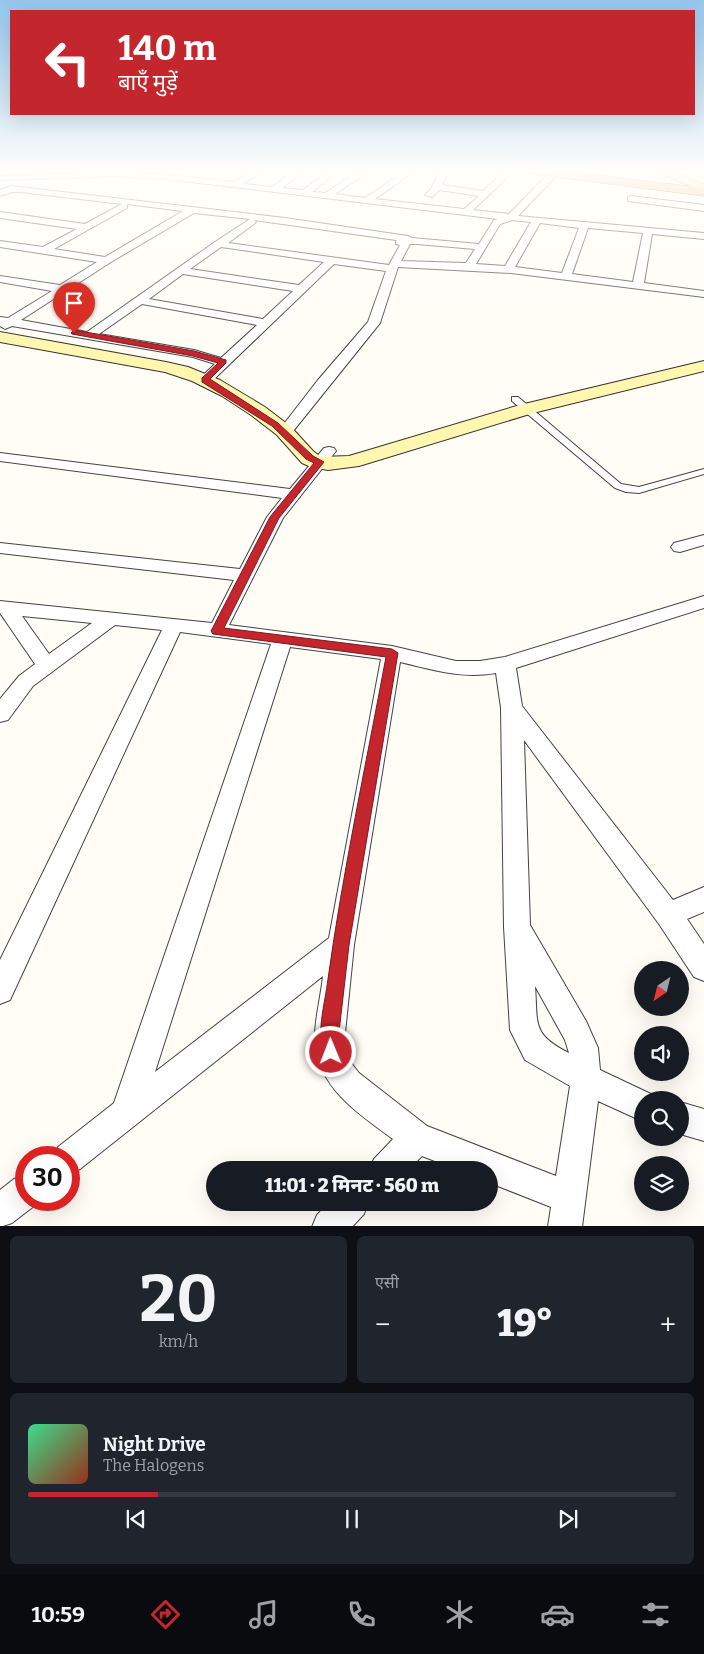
<!DOCTYPE html>
<html lang="hi">
<meta charset="utf-8">
<style>
:root{--surface:#171b24;--page:#20242c;--text:#f1f3f6;--muted:#9ea1a6;--line:#363941;--accent:#c4262e}
body{margin:0;font-family:Bitter,"Noto Sans Devanagari",serif;background:var(--page);color:var(--text);height:100vh;display:flex;flex-direction:column;font-size:19px;white-space:nowrap}
*{box-sizing:border-box;margin:0}
p{font-size:16px;color:var(--muted)}
.icon{flex:none;width:28px;height:28px;fill:none;stroke:currentColor;stroke-width:2;stroke-linecap:round;stroke-linejoin:round}
.map{position:relative;height:1226px;overflow:hidden}
.sheet{display:flex;flex-direction:column;gap:10px;padding:10px;background:#0d0f14;flex:1}
.sheet>*{flex:none}
.hud{position:absolute;left:10px;top:10px;width:685px;height:105px;border-radius:0px;box-shadow:0 5px 20px #0002;background:#c4262e;color:#fff;overflow:hidden}
.needle{width:32px;rotate:215deg}
.controls{position:absolute;left:634px;top:961px;display:grid;gap:10px}
.controls a{display:grid;place-items:center;width:55px;height:55px;border-radius:50%;background:var(--surface);box-shadow:0 5px 20px #0002;font-size:25px}
.speed{position:absolute;left:15px;top:1146px;display:flex;gap:10px;font-size:25px;font-weight:700;text-align:center}
.speed>*{display:grid;place-content:center;width:65px;height:65px;border-radius:50%;background:var(--surface);box-shadow:0 5px 20px #0002;line-height:1}
.speed .limit{border:8px solid #d22;background:#fff;color:#111}
.pin{position:absolute;display:grid;place-items:center;width:42px;height:42px;color:#fff;margin:-51px -21px;border-radius:50% 50% 50% 0;rotate:-45deg;box-shadow:0 0 5px #0007}
.pin .icon{rotate:45deg}
.me{position:absolute;width:55px;margin:-28px;rotate:359deg;stroke-linejoin:round;filter:drop-shadow(0 0 4px #0008)}
.turn{display:flex;align-items:center;gap:18px;height:105px;padding:0 25px;font-size:22px}
.turn .icon{width:65px;height:65px;stroke-width:2.5}
.turn b{display:block;font-size:35px;line-height:42px}
.big{font-size:38px;font-weight:800;line-height:1.1}
.sheet .card{flex:1;display:flex;flex-direction:column;justify-content:center;gap:8px;min-width:0;padding:0 18px;border-radius:8px;background:var(--page)}
.sheet .dial{align-items:center;gap:0}
.dial b{font-size:65px;line-height:1}
.song{display:flex;align-items:center;gap:15px}
.cover{width:60px;height:60px;border-radius:8px;background:linear-gradient(135deg,hsl(150 70% 55%),hsl(10 70% 35%))}
.played{height:5px;border-radius:2px;background:linear-gradient(90deg,var(--accent) 20%,var(--line) 20%)}
.keys{display:flex;justify-content:space-around;direction:ltr}
.heat{display:flex;justify-content:space-between;align-items:center;font-size:28px;direction:ltr}
.sheet .tiles{flex:1;display:grid;gap:10px;grid-template-columns:1fr 1fr}
.card:last-child{grid-column:span 2}
.trip{position:absolute;left:206px;top:1161px;width:292px;height:50px;border-radius:25px;background:var(--surface);box-shadow:0 5px 20px #0002;font-weight:800;line-height:50px;text-align:center}
.dock{display:flex;height:80px;justify-content:space-around;align-items:center;background:#090b0e;color:var(--muted)}
.dock .icon{width:35px;height:35px}
.dock .active{color:var(--accent)}
.dock b{font-size:22px;color:var(--text)}
.map>svg:first-child{display:block}
</style>
<div class="map">
<svg width="704" height="1227" viewBox="0 0 704 1227">
<rect width="100%" height="100%" fill="#fffdf5"/>
<g fill="none" stroke-linecap="round" stroke-linejoin="round">
<!-- lane casing -->
<g stroke="#444" stroke-width="2">
<path id="lane" d="M512 397H518L621 484 639 487 704 469V474L639 493 626 492 615 488 512 401Z"/>
</g>
<!-- street casing -->
<g stroke="#444" stroke-width="2">
<g id="street">
<path d="M254 170H264L243 184 272 187 295 170H305L282 188 303 190 330 170H340L312 192 325 193 361 170H371L335 194 365 198 407 170H417L375 199 464 209 479 196 439 190 432 197 425 195 431 189 441 170H449L442 185 483 191 506 170H515L473 210 509 214 550 172H556V176L518 216 704 233V239L652 234 644 283 704 291V297L511 273 398 267 380 323 290 435H280L278 432 280 429 318 380 368 322 386 271 334 264 210 383 205 384 198 380 215 364 193 357 12 326 5 329 0 326V317L8 318 52 291 0 282V276L60 285 97 262 0 247V241L43 247 77 229 0 218V212L85 224 122 204 21 192H12L0 196V190L11 186 285 218 408 236 412 238 479 244 494 220 498 219 166 179 115 176 0 180V176L115 172 166 175 234 182ZM127 204 183 211 105 257 54 249 127 208ZM194 213 250 219 215 242 87 332 21 320 111 262ZM254 220 396 240V244L400 245 389 265 228 243 254 224 256 222ZM512 220 531 222 505 266 476 264 500 224ZM540 223 579 228 562 273 515 267ZM588 228 643 233 633 282 572 274ZM410 244H417L475 249 466 263 401 261ZM221 247 324 262 299 285 190 269ZM183 274 293 291 263 319 149 299ZM142 304 257 325 221 358 194 350 99 334Z"/>
<path d="M631 196 704 205V211L628 201V197Z"/>
<path d="M329 447 334 448 336 451 283 518 229 625 392 646 456 661H480L505 657 704 596V608L516 668 522 706 673 900 704 887V912L687 919 704 944V981L694 977 659 924 524 740 530 925 586 1021 598 1048 600 1070 653 1095 655 1100H642V1121L598 1101 582 1227H548L551 1207 490 1183V1170H458L422 1156 408 1170H369L374 1159 393 1139C357 1112 313 1085 315 1033 316 1014 321 995 323 976L80 1169 69 1174V1158H53L58 1147 114 1103 271 644 180 632 10 1000 0 1004V960L162 630 115 625 33 686 8 720 0 722V699L19 676 35 664 0 613V601L212 623 234 580 0 553V543L240 569 267 517 282 498 0 461V453L290 489 324 448ZM22 616 92 623 49 654ZM290 647 381 659 329 938 155 1072ZM400 662C435 670 460 679 496 673L501 708 504 927 510 1030 525 1060 570 1086 556 1176 427 1126 359 1073 349 1060 346 1052 345 1033 354 945ZM535 986 565 1040 569 1053C531 1034 538 1024 535 986Z"/>
<path d="M704 535V545L680 552 674 551 671 547 674 543Z"/>
<path d="M680 1102 704 1109V1141L680 1134Z"/>
<path d="M26 1175V1200H39L38 1203 12 1223 0 1227V1190L14 1179Z"/>
<path d="M329 1202H368L364 1214 352 1227H312L317 1215Z"/>
</g>
</g>
<!-- secondary casing -->
<g stroke="#333" stroke-width="2">
<path id="secondary" d="M0 332 166 362 188 367 220 380 265 407 291 427 313 451 321 457 349 456 520 405 704 361V371L533 413 359 466 328 470 311 467 302 463 277 435 251 415 222 396 192 381 165 372 0 342Z"/>
</g>
<!-- primary casing -->
<g stroke="#222" stroke-width="1">
<path id="primary" d="M652 170H669L704 184V192Z"/>
</g>
<!-- highway casing -->
<g stroke="#222" stroke-width="1">
<path id="highway" d="M519 170H557L704 188V196L524 173Z"/>
</g>
<!-- lane -->
<use href="#lane" fill="#fff" fill-rule="evenodd"/>
<!-- street -->
<use href="#street" fill="#fff" fill-rule="evenodd"/>
<!-- secondary -->
<use href="#secondary" fill="#fff6b0" fill-rule="evenodd"/>
<!-- primary -->
<use href="#primary" fill="#f9d66b" fill-rule="evenodd"/>
<!-- highway -->
<use href="#highway" fill="#f5a25d" fill-rule="evenodd"/>
</g>
<!-- sky -->
<linearGradient id="sky" x2="0" y2="1"><stop stop-color="#95c6ee"/><stop offset="0.5" stop-color="#fffefa"/><stop offset="1" stop-color="#fffefa" stop-opacity="0"/></linearGradient>
<rect width="704" height="342" fill="url(#sky)"/>
<!-- route -->
<path fill="#c4262e" stroke="#7f191e" d="M74 330 194 351 226 360V363L210 379 278 423 313 456 324 462 279 518 224 628 392 649 398 653 349 945 339 1032 340 1052 338 1059 331 1061 325 1059C315 1035 325 1004 328 979 343 871 366 764 386 657L213 634 211 631 270 517 314 463 306 459 272 426 202 382V378L218 363 193 356 72 334 71 333Z"/>
</svg>
<div class="controls">
<a><svg class="needle" viewBox="-14 -14 28 28"><path d="M0-13l5 13h-10z" fill="#e53935"/><path d="M0 13l5-13h-10z" fill="#9ea1a6"/></svg></a>
<a><svg class="icon" aria-label="sound" viewBox="0 0 24 24"><path d="M4 9h4l5-4v14l-5-4H4zM17 9q2 3 0 6"/></svg></a>
<a><svg class="icon" aria-label="search" viewBox="0 0 24 24"><circle cx="10" cy="10" r="6"/><path d="M15 15l6 6"/></svg></a>
<a><svg class="icon" aria-label="layers" viewBox="0 0 24 24"><path d="M12 4l9 5-9 5-9-5zM3 14l9 5 9-5"/></svg></a>
</div>
<div class="speed"><div class="limit">30</div></div>
<div class="pin" style="left:74px;top:333px;background:#d93025"><svg class="icon" aria-label="arrive" viewBox="0 0 24 24"><path d="M6 21V4h12l-3 4 3 4H6"/></svg></div>
<svg class="me" style="left:331px;top:1052px" viewBox="-20 -20 40 40"><circle r="17" fill="#c4262e" stroke="#fff" stroke-width="3"/><path d="M0-11L8 9 0 5-8 9z" fill="#fff"/></svg>
<div class="trip">11:01 · 2 मिनट · 560 m</div>
<div class="hud">
<div class="turn"><svg class="icon" aria-label="left" viewBox="0 0 24 24"><path d="M17 20v-9H6M10 6l-5 5 5 5"/></svg><div><b>140 m</b>बाएँ मुड़ें</div></div>
</div>
</div>
<section class="sheet">
<div class="tiles">
<div class="card dial"><b>20</b><p>km/h</p></div>
<div class="card"><p>एसी</p>
<div class="heat"><a>−</a><b class="big">19°</b><a>+</a></div>
</div>
<div class="card">
<div class="song"><i class="cover"></i><div><b>Night Drive</b><p>The Halogens</p></div></div>
<div class="played"></div>
<div class="keys"><svg class="icon" aria-label="previous" viewBox="0 0 24 24"><path d="M18 5L8 12l10 7zM5 5v14"/></svg><svg class="icon" aria-label="pause" viewBox="0 0 24 24"><path d="M8 5v14M16 5v14"/></svg><svg class="icon" aria-label="next" viewBox="0 0 24 24"><path d="M6 5l10 7-10 7zM19 5v14"/></svg></div>
</div>
</div>
</section>
<nav class="dock">
<b>10:59</b>
<svg class="icon active" aria-label="directions" viewBox="0 0 24 24"><path d="M12 3l9 9-9 9-9-9zM9 14v-3h6M13 9l2 2-2 2"/></svg>
<svg class="icon" aria-label="music" viewBox="0 0 24 24"><path d="M9 18V5l10-2v13"/><circle cx="6" cy="18" r="3"/><circle cx="16" cy="16" r="3"/></svg>
<svg class="icon" aria-label="phone" viewBox="0 0 24 24"><path d="M5 4h4l2 5-3 2q2 4 5 5l2-3 5 2v4C11 20 4 13 5 4z"/></svg>
<svg class="icon" aria-label="climate" viewBox="0 0 24 24"><path d="M12 3v18M4 7l16 10M4 17L20 7"/></svg>
<svg class="icon" aria-label="car" viewBox="0 0 24 24"><path d="M5 17H2v-5l4-1 3-4h7l3 4 3 1v5h-3M9 17h6M6 11h13"/><circle cx="7" cy="17" r="2"/><circle cx="17" cy="17" r="2"/></svg>
<svg class="icon" aria-label="filters" viewBox="0 0 24 24"><path d="M4 7h16M4 17h16"/><circle cx="9" cy="7" r="2"/><circle cx="15" cy="17" r="2"/></svg>
</nav>
